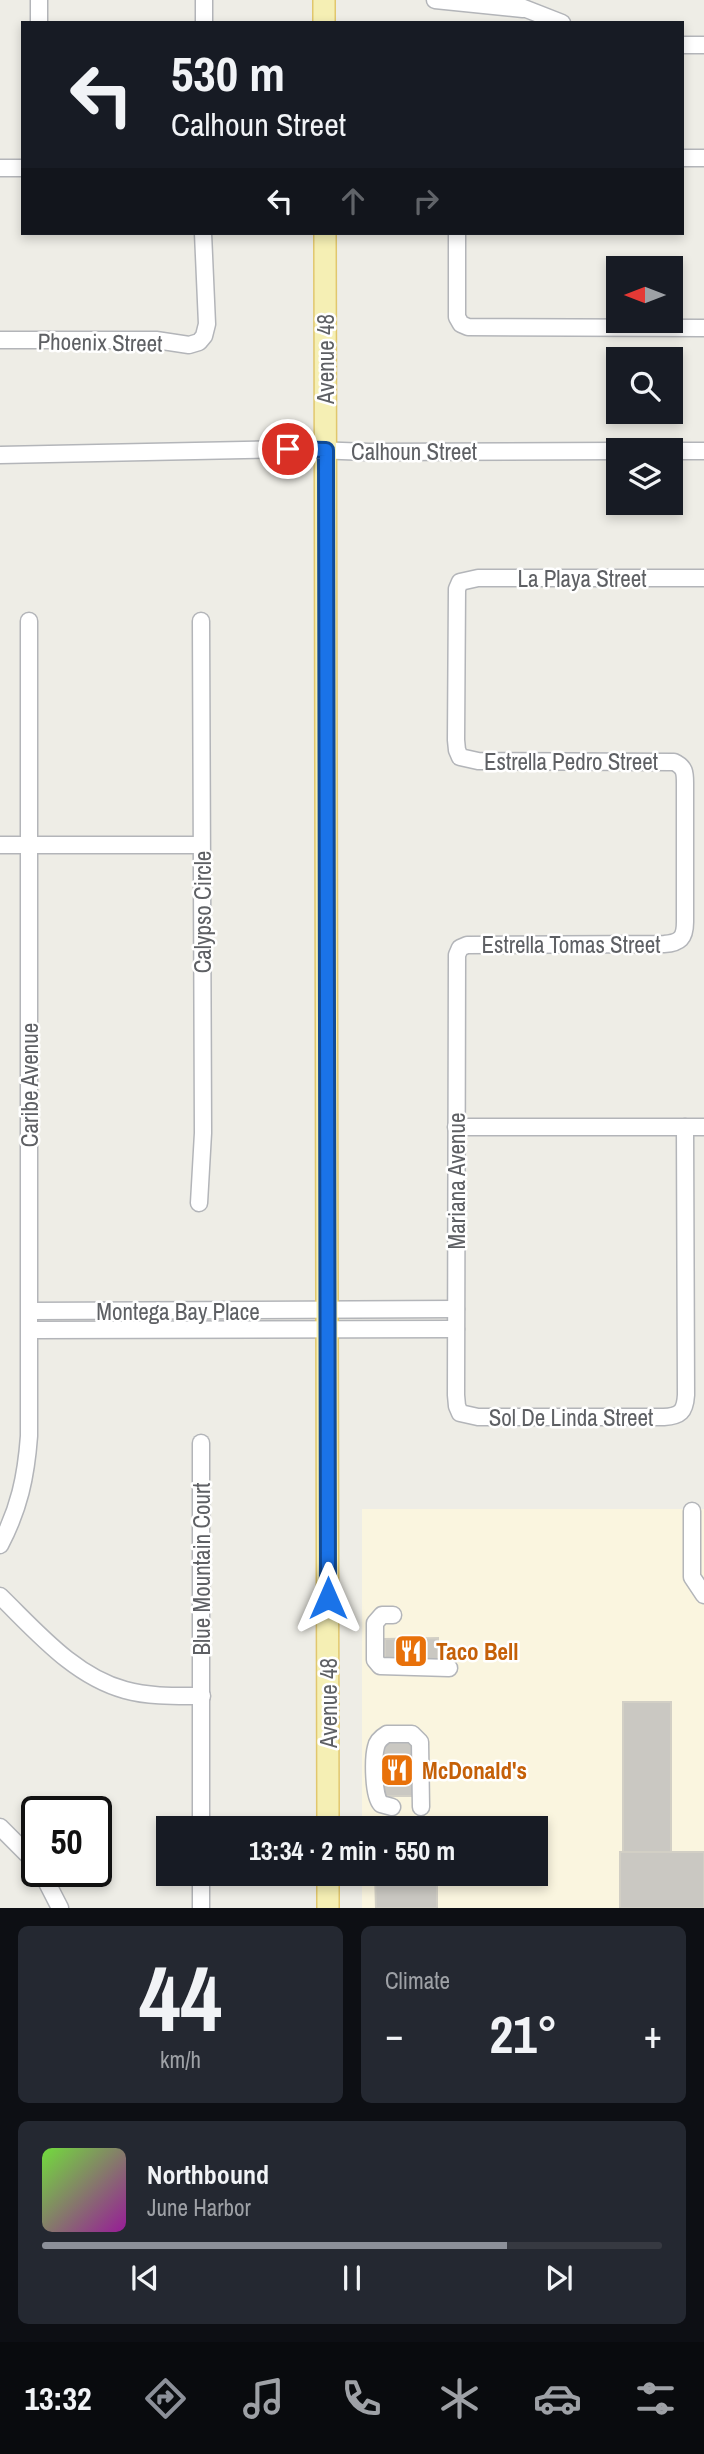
<!DOCTYPE html>
<meta charset="utf-8">
<style>
:root{--surface:#171b24;--page:#242831;--text:#f1f3f6;--muted:#9ea1a6;--line:#363941;--accent:#8c9099}
body{margin:0;font-family:"Archivo Narrow",sans-serif;background:var(--page);color:var(--text);height:100vh;display:flex;flex-direction:column;font-size:26px;white-space:nowrap}
*{box-sizing:border-box;margin:0}
p{font-size:23px;color:var(--muted)}
.icon{flex:none;width:38px;height:38px;fill:none;stroke:currentColor;stroke-width:2;stroke-linecap:round;stroke-linejoin:round}
.map{position:relative;height:1908px;overflow:hidden}
.side{display:flex;flex-direction:column;gap:18px;padding:18px;background:#0d0f14;flex:1}
.side>*{flex:none}
.banner{position:absolute;left:21px;top:21px;width:663px;height:214px;border-radius:0px;box-shadow:0 4px 10px #0003;background:#171b24;color:var(--text);overflow:hidden}
.needle{width:46px;rotate:270deg}
.fabs{position:absolute;left:606px;top:256px;display:grid;gap:14px}
.fabs a{display:grid;place-items:center;width:77px;height:77px;border-radius:0px;background:var(--surface);box-shadow:0 4px 10px #0003;font-size:35px}
.speed{position:absolute;left:21px;top:1796px;display:flex;gap:14px;font-size:35px;font-weight:700;text-align:center}
.speed>*{display:grid;place-content:center;width:91px;height:91px;border-radius:50%;background:var(--surface);box-shadow:0 4px 10px #0003;line-height:1}
.speed .limit{border:4px solid #111;border-radius:10px;background:#fff;color:#111}
.pin{position:absolute;display:grid;place-items:center;width:60px;height:60px;color:#fff;margin:-30px;border:4px solid #fff;border-radius:50%;box-shadow:0 2px 7px #0007}
.me{position:absolute;width:77px;margin:-38px;rotate:0deg;stroke-linejoin:round;filter:drop-shadow(0 0 5px #0008)}
.turn{display:flex;align-items:center;gap:24px;height:147px;padding:0 35px;font-size:32px}
.turn .icon{width:91px;height:91px;stroke-width:2.5}
.turn b{display:block;font-size:49px;line-height:60px}
.lanes{display:flex;align-items:center;height:66px;padding:0 35px;background:#0003;justify-content:center;gap:35px;direction:ltr}
.lanes .off{opacity:.35}
.big{font-size:52px;font-weight:700;line-height:1.1}
.side .card{flex:1;display:flex;flex-direction:column;justify-content:center;gap:10px;min-width:0;padding:0 24px;border-radius:10px;background:var(--page)}
.side .dial{align-items:center;gap:0}
.dial b{font-size:91px;line-height:1}
.song{display:flex;align-items:center;gap:21px}
.cover{width:84px;height:84px;border-radius:10px;background:linear-gradient(135deg,hsl(100 70% 55%),hsl(300 70% 35%))}
.played{height:7px;border-radius:4px;background:linear-gradient(90deg,var(--accent) 75%,var(--line) 75%)}
.keys{display:flex;justify-content:space-around;direction:ltr}
.heat{display:flex;justify-content:space-between;align-items:center;font-size:38px;direction:ltr}
.side .tiles{flex:1;display:grid;gap:18px;grid-template-columns:1fr 1fr}
.card:last-child{grid-column:span 2}
.trip{position:absolute;left:156px;top:1816px;width:392px;height:70px;border-radius:0px;background:var(--surface);box-shadow:0 4px 10px #0003;font-weight:700;line-height:70px;text-align:center}
.menu{display:flex;height:112px;justify-content:space-around;align-items:center;background:#090b0e;color:var(--muted)}
.menu .icon{width:49px;height:49px}
.menu .on{color:var(--accent)}
.menu b{font-size:32px;color:var(--text)}
.map>svg:first-child{display:block}
</style>
<div class="map">
<svg width="704" height="1908" viewBox="0 0 704 1908">
<rect width="100%" height="100%" fill="#eeede6"/>
<!-- commercial -->
<path fill="#faf5df" d="M362 1509H704V1908H362V1874H536V1829H362Z"/>
<!-- building -->
<g fill="#cac8c2" stroke="#d2cfc5" stroke-width="2">
<path d="M438 1638V1664H385V1639Z"/>
<rect x="623" y="1702" width="48" height="150"/>
<path d="M388 1738H413V1796H382V1744Z"/>
<rect x="620" y="1852" width="84" height="56"/>
<path d="M375 1874H437V1908H376Z"/>
</g>
<g fill="none" stroke-linecap="round" stroke-linejoin="round">
<!-- minor casing -->
<g stroke="#b3b5b9" stroke-width="19">
<g id="minor">
<path d="M435 0 523 9"/>
<path d="M516 5 562 23"/>
<path d="M39 23V0"/>
<path d="M204 23V0"/>
<path d="M682 45H704"/>
<path d="M682 158H704"/>
<path d="M0 168H23"/>
<path d="M457 233V317L461 324 468 327 704 328"/>
<path d="M0 340H156L189 345 199 342 204 336 207 324 203 233"/>
<path d="M670 451H704"/>
<path d="M0 455 288 449 369 452 618 451"/>
<path d="M0 845H201"/>
<path d="M456 1127H704"/>
<path d="M685 1127 686 1395C685 1412 680 1416 664 1417H478L460 1413 457 1406 456 1395 457 955 460 948 467 945 664 944C680 943 685 938 685 922V783C685 773 685 767 674 762L478 761 460 757 457 750 456 740 457 589 460 582 478 578H704"/>
<path d="M199 1203 203 1133 201 621"/>
<path d="M30 1311 456 1309"/>
<path d="M30 1330 456 1329"/>
<path d="M201 1443V1829"/>
<path d="M692 1511V1577L704 1595"/>
<path d="M0 1545C19 1509 26 1477 29 1436V621"/>
<path d="M0 1596C37 1632 74 1676 125 1690 150 1697 177 1696 202 1696"/>
<path d="M393 1615H382L375 1623V1660L380 1666 449 1668"/>
<path d="M392 1807 381 1804C373 1796 373 1758 376 1747 377 1741 382 1737 387 1734H412L420 1742 421 1807"/>
<path d="M0 1827 37 1864"/>
<path d="M41 1871 60 1908"/>
<path d="M201 1908V1874"/>
</g>
</g>
<!-- major casing -->
<g stroke="#e1c76d" stroke-width="24">
<g id="major">
<path d="M324 0V23"/>
<path d="M325 233 328 1829"/>
<path d="M328 1874V1908"/>
</g>
</g>
<!-- minor -->
<use href="#minor" stroke="#fff" stroke-width="16"/>
<!-- major -->
<use href="#major" stroke="#f5efb4" stroke-width="21"/>
</g>
<g fill="none" stroke-linecap="round" stroke-linejoin="round">
<!-- route casing -->
<g stroke="#114b97" stroke-width="18">
<path id="route" d="M288 449 326 450 328 1598"/>
</g>
<!-- route -->
<use href="#route" stroke="#1a73e8" stroke-width="12"/>
</g>
<!-- icons -->
<defs>
<g id="restaurant-square" transform="scale(1.75)"><rect x="-9" y="-9" width="18" height="18" rx="4" fill="#e8710a" stroke="#fff"/><path d="M-5-6h1v4h1v-4h1v4h1v-4h1v5L-1.5 .5V6h-2V.5L-5-1ZM5-6V6H3V1.5H1.5Q1.5-4 5-6Z" fill="#fff"/></g>
</defs>
<g fill-rule="evenodd">
<use href="#restaurant-square" x="411" y="1651"/>
<use href="#restaurant-square" x="397" y="1770"/>
</g>
<g text-anchor="middle" dominant-baseline="central" stroke-width="5" stroke-linejoin="round" paint-order="stroke">
<!-- street labels -->
<g font-size="23" fill="#5e6064" stroke="#fff">
<text transform="translate(100 342) rotate(1)">Phoenix Street</text>
<text transform="translate(325 359) rotate(-90)">Avenue 48</text>
<text x="414" y="451">Calhoun Street</text>
<text x="582" y="578">La Playa Street</text>
<text x="571" y="761">Estrella Pedro Street</text>
<text transform="translate(202 912) rotate(-90)">Calypso Circle</text>
<text x="571" y="944">Estrella Tomas Street</text>
<text transform="translate(29 1085) rotate(-90)">Caribe Avenue</text>
<text transform="translate(456 1181) rotate(-90)">Mariana Avenue</text>
<text x="178" y="1311">Montega Bay Place</text>
<text x="571" y="1417">Sol De Linda Street</text>
<text transform="translate(201 1569) rotate(-90)">Blue Mountain Court</text>
<text transform="translate(328 1703) rotate(-90)">Avenue 48</text>
</g>
<!-- food labels -->
<g font-size="23" font-weight="bold" fill="#c56008" stroke="#fff" text-anchor="start">
<text x="436" y="1651">Taco Bell</text>
<text x="422" y="1770">McDonald's</text>
</g>
</g>
</svg>
<div class="fabs">
<a><svg class="needle" viewBox="-14 -14 28 28"><path d="M0-13l5 13h-10z" fill="#e53935"/><path d="M0 13l5-13h-10z" fill="#9ea1a6"/></svg></a>
<a><svg class="icon" aria-label="search" viewBox="0 0 24 24"><circle cx="10" cy="10" r="6"/><path d="M15 15l6 6"/></svg></a>
<a><svg class="icon" aria-label="layers" viewBox="0 0 24 24"><path d="M12 4l9 5-9 5-9-5zM3 14l9 5 9-5"/></svg></a>
</div>
<div class="speed"><div class="limit">50</div></div>
<div class="pin" style="left:288px;top:449px;background:#d93025"><svg class="icon" aria-label="arrive" viewBox="0 0 24 24"><path d="M6 21V4h12l-3 4 3 4H6"/></svg></div>
<svg class="me" style="left:328px;top:1598px" viewBox="-20 -20 40 40"><path d="M0-17L14 15 0 8-14 15z" fill="#1a73e8" stroke="#fff" stroke-width="4"/></svg>
<div class="trip">13:34 · 2 min · 550 m</div>
<div class="banner">
<div class="turn"><svg class="icon" aria-label="left" viewBox="0 0 24 24"><path d="M17 20v-9H6M10 6l-5 5 5 5"/></svg><div><b>530 m</b>Calhoun Street</div></div>
<div class="lanes"><svg class="icon" aria-label="left" viewBox="0 0 24 24"><path d="M17 20v-9H6M10 6l-5 5 5 5"/></svg><svg class="icon off" aria-label="ahead" viewBox="0 0 24 24"><path d="M12 20V5M6 11l6-6 6 6"/></svg><svg class="icon off" aria-label="right" viewBox="0 0 24 24"><path d="M7 20v-9h11M14 6l5 5-5 5"/></svg></div>
</div>
</div>
<section class="side">
<div class="tiles">
<div class="card dial"><b>44</b><p>km/h</p></div>
<div class="card"><p>Climate</p>
<div class="heat"><a>−</a><b class="big">21°</b><a>+</a></div>
</div>
<div class="card">
<div class="song"><i class="cover"></i><div><b>Northbound</b><p>June Harbor</p></div></div>
<div class="played"></div>
<div class="keys"><svg class="icon" aria-label="previous" viewBox="0 0 24 24"><path d="M18 5L8 12l10 7zM5 5v14"/></svg><svg class="icon" aria-label="pause" viewBox="0 0 24 24"><path d="M8 5v14M16 5v14"/></svg><svg class="icon" aria-label="next" viewBox="0 0 24 24"><path d="M6 5l10 7-10 7zM19 5v14"/></svg></div>
</div>
</div>
</section>
<nav class="menu">
<b>13:32</b>
<svg class="icon on" aria-label="directions" viewBox="0 0 24 24"><path d="M12 3l9 9-9 9-9-9zM9 14v-3h6M13 9l2 2-2 2"/></svg>
<svg class="icon" aria-label="music" viewBox="0 0 24 24"><path d="M9 18V5l10-2v13"/><circle cx="6" cy="18" r="3"/><circle cx="16" cy="16" r="3"/></svg>
<svg class="icon" aria-label="phone" viewBox="0 0 24 24"><path d="M5 4h4l2 5-3 2q2 4 5 5l2-3 5 2v4C11 20 4 13 5 4z"/></svg>
<svg class="icon" aria-label="climate" viewBox="0 0 24 24"><path d="M12 3v18M4 7l16 10M4 17L20 7"/></svg>
<svg class="icon" aria-label="car" viewBox="0 0 24 24"><path d="M5 17H2v-5l4-1 3-4h7l3 4 3 1v5h-3M9 17h6M6 11h13"/><circle cx="7" cy="17" r="2"/><circle cx="17" cy="17" r="2"/></svg>
<svg class="icon" aria-label="filters" viewBox="0 0 24 24"><path d="M4 7h16M4 17h16"/><circle cx="9" cy="7" r="2"/><circle cx="15" cy="17" r="2"/></svg>
</nav>
